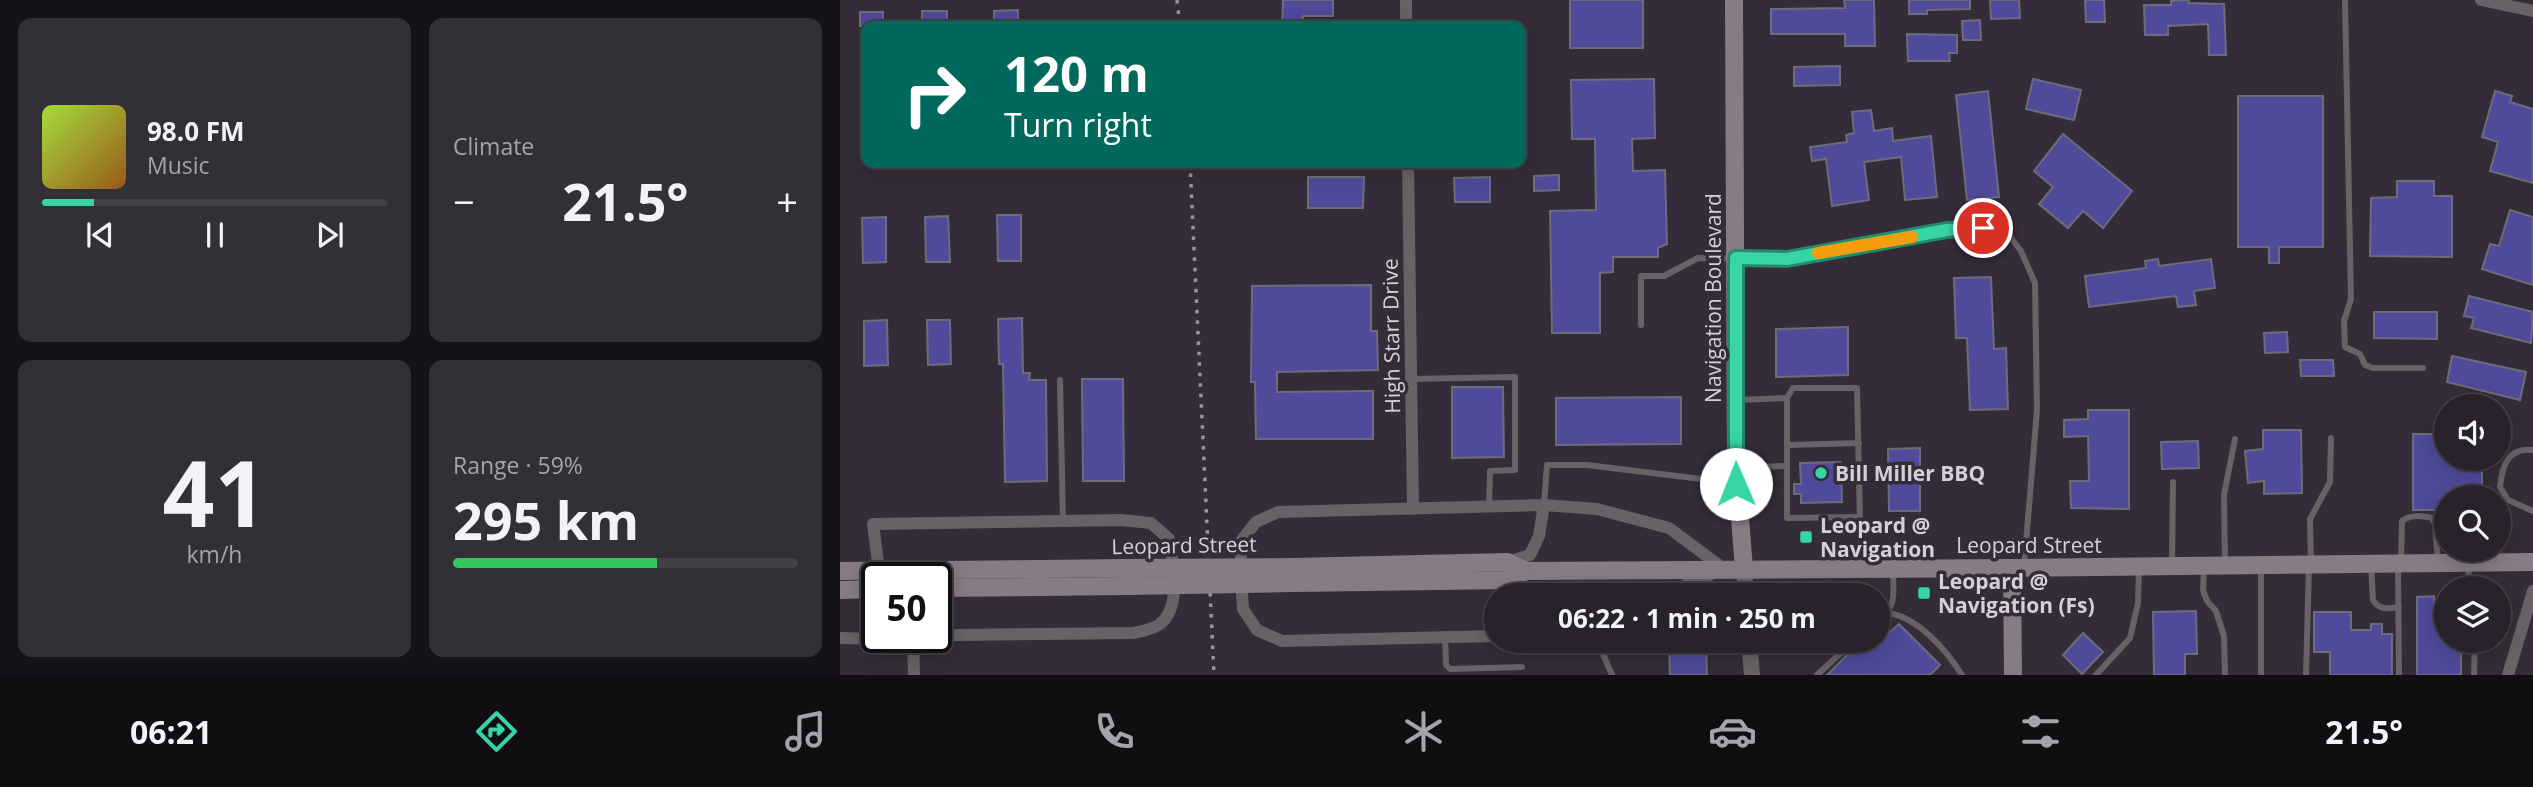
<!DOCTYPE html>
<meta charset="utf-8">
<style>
:root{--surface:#27222b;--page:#332f37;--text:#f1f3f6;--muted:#a4a4a9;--line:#433f47;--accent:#37d4a6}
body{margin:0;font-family:"Open Sans",sans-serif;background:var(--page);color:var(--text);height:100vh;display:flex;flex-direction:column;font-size:26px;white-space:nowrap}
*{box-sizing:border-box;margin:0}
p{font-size:23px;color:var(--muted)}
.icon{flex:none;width:38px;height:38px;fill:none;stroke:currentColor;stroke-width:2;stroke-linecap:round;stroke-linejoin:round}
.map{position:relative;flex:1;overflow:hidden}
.panel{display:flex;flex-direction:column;gap:18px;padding:18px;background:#151318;width:840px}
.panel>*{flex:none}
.top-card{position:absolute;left:21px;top:21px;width:665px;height:147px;border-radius:14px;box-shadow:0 4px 18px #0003,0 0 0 2px var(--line);background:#00695c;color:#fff;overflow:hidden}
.buttons{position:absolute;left:1594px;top:394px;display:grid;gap:14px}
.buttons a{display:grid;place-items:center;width:77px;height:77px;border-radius:50%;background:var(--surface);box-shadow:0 4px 18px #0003,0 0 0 2px var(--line);font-size:35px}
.speed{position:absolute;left:21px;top:562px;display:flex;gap:14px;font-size:35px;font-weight:700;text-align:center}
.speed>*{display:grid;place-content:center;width:91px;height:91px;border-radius:50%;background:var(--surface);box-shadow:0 4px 18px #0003,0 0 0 2px var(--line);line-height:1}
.speed .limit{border:4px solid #111;border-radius:10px;background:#fff;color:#111}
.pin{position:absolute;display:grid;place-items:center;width:60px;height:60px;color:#fff;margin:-30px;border:4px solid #fff;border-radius:50%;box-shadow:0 2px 7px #0007}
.me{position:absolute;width:77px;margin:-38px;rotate:359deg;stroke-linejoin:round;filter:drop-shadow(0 0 5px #0008)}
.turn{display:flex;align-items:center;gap:24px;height:147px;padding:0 28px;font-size:32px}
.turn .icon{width:91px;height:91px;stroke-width:2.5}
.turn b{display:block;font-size:49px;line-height:60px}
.big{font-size:52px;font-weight:700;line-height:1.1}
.panel .card{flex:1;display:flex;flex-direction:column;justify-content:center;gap:10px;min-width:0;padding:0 24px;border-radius:14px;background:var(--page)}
.panel .dial{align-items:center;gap:0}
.dial b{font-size:91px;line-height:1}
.song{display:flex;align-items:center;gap:21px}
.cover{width:84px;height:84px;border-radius:10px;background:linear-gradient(135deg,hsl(80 70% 55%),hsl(30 70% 35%))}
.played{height:7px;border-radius:4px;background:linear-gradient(90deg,var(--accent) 15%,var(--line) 15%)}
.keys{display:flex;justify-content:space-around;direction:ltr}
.heat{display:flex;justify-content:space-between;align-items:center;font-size:38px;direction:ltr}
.charge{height:10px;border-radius:5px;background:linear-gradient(90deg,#34c759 59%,var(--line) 0)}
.panel .tiles{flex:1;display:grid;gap:18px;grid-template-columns:repeat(2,1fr)}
.trip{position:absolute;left:644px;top:583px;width:406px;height:70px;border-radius:35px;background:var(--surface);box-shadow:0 4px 18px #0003,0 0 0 2px var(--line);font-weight:700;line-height:70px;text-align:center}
.tabs{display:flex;height:112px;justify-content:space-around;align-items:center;background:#100e11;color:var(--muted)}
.tabs .icon{width:49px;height:49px}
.tabs .current{color:var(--accent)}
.tabs b{font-size:32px;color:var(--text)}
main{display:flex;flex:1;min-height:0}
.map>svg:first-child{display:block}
</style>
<main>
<section class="panel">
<div class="tiles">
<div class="card">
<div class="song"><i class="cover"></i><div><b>98.0 FM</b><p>Music</p></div></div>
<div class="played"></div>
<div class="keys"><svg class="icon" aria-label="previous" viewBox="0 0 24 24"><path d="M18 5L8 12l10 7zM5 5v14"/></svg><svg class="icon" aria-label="pause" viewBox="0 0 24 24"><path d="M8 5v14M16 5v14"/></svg><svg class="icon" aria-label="next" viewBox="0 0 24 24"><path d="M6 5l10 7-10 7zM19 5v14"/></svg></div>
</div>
<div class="card"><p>Climate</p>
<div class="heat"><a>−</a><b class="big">21.5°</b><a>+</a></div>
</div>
<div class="card dial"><b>41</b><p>km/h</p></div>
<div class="card"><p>Range · 59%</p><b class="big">295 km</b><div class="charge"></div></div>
</div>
</section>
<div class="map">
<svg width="1693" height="675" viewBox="0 0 1693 675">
<rect width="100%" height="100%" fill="#342d39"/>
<!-- building -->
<g fill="#4f4a99" stroke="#6c6c7c" stroke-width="2">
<path d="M443 0H493V16H463V26H442Z"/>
<rect x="730" y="0" width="73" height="48"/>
<path d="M1004 0H1034L1035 46H1005V34H931V9L1005 8Z"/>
<path d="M1069 0H1130V9L1087 10V14H1069Z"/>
<path d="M1150 0H1179L1180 18 1151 19Z"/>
<path d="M1245 0H1264L1265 22H1246Z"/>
<path d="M1343 0H1349V3L1384 4 1386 55H1369L1368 24 1328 26V35H1305L1304 5H1331V1Z"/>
<path d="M178 10V26H154V11Z"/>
<rect x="82" y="11" width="25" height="15"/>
<rect x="20" y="12" width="23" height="14"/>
<path d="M1140 20 1141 40H1123L1122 21Z"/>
<path d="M1067 34 1117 35V53H1109L1110 61H1068Z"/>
<path d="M1000 66V85L954 86V67Z"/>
<path d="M814 79 815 138 792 139 793 171 825 170 827 244 818 248V257H773V272L760 273V333H712L710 211 756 210 755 139H732L731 80Z"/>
<path d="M1193 79 1241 90 1234 120 1186 109Z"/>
<path d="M1148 91 1159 197 1127 200 1116 95Z"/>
<path d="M1655 91 1672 96 1670 102 1693 109V183L1650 171 1658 142 1642 137Z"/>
<path d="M1398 96H1483V247H1439V263H1429V247H1398Z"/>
<path d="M1031 110 1034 131 1052 128 1053 141 1091 136 1097 197 1065 200 1061 157 1024 162 1029 200 992 206 986 159 972 161 970 147 1007 142 1006 135 1014 133 1012 112Z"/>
<path d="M1223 134 1292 191 1263 228 1243 211 1228 228 1199 204 1213 187 1194 171Z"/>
<path d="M719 175V190L694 191V176Z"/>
<path d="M468 177H524L523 208H468Z"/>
<path d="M650 177V202H615L614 178Z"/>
<path d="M1557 181H1594V196H1612V257L1530 256 1531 198 1557 197Z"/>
<path d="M1670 210 1693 217V285L1642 269 1650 244 1659 246Z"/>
<path d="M157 215H181V261H158Z"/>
<path d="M108 216 110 262H86L85 217Z"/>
<path d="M46 217V262L23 263 22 218Z"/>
<path d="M1318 259 1319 266 1371 259 1375 288 1354 291 1356 305 1338 307 1336 296 1249 307 1245 276 1306 268 1305 261Z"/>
<path d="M1151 277 1154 349 1166 348 1168 409 1130 410 1127 338H1116L1114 278Z"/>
<path d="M531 285V331H537L538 370 437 372V392L533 391V439H416L415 382H411L412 286Z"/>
<path d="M1629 296 1693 312 1691 343 1631 328 1634 318 1624 316Z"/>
<path d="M1534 312H1597V339L1534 338Z"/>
<path d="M182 318 183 373H190L189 380H206L207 481 165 482 163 364H159L158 319Z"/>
<path d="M47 320 48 365 24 366V321Z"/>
<path d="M87 320H110L111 364 88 365Z"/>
<path d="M1008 327V375L936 377V329Z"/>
<path d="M1447 332 1448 352 1425 353 1424 333Z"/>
<path d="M1612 356 1686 372 1680 400 1607 382Z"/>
<path d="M1460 360H1493L1494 376H1461Z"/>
<path d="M242 379H283L284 481H243Z"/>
<path d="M612 387H663L664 457 612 458Z"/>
<path d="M841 397V444L716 445V398Z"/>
<path d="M1248 410H1289V509L1231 508 1230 481H1249L1248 436 1224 437V420L1248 419Z"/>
<path d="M1423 430H1461L1462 493 1424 494V481L1408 483 1405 451 1423 449Z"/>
<path d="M1573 434H1604V458H1642V497H1604V510H1573Z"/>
<path d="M1358 441 1359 468 1322 469 1321 442Z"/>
<path d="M1080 448V511H1049L1048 449Z"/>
<path d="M1001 462 1002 502 961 503V494H954V484H961L960 463Z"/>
<path d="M1594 596V606H1606V640H1621V675H1577V597Z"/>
<path d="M1356 611 1357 654H1345V675H1314L1313 612Z"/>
<path d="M1474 612H1511V630H1531V624H1542V634H1552V675H1490V652H1474Z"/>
<path d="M1059 624 1100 665 1090 675H987L1022 640H1038V626L1048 634Z"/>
<path d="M1243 633 1263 652 1242 674 1223 655Z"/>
<path d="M829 640H866L867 675H830Z"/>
</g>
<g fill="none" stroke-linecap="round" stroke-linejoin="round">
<!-- service -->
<g stroke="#686165" stroke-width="6">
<path d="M1505 0 1511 299 1504 321 1505 347 1520 354 1525 365 1533 368H1583"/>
<path d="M801 325V276H824L858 258 947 259 1107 230 1143 228 1168 234 1181 251 1195 283 1197 410 1184 567"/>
<path d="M571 379 675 377V470L650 471 649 507"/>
<path d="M220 380 223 521"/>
<path d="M947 398V518L1020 517"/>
<path d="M898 400 947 398 953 388H1017L1021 567"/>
<path d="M947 445 1019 443"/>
<path d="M1693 450C1668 447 1662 466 1660 487L1668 500 1693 511"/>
<path d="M898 467 947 466"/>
<path d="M704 504 707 465H747L894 483"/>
<path d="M1561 561 1562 521C1571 514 1582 516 1592 518L1595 524 1598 563"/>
<path d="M1471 563 1470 519 1490 482 1491 438"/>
<path d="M1332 564 1333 482"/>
<path d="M1385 564 1384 495 1395 439"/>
<path d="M1558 565 1559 675"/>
<path d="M1531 566 1533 600C1539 610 1548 609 1559 607"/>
<path d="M1364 568 1363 590 1367 601 1376 611 1384 636 1385 675"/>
<path d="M1628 588 1629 564"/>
<path d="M1048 613C1078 617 1107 651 1122 675"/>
<path d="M1038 620C1058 606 1053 593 1053 570"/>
<path d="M605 637 606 665 610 669 682 667"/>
<path d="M757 640 772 675"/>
<path d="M977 675 1015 640"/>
<path d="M1256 675 1290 638 1298 603 1299 569"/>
<path d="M1421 675V567"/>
<path d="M1466 675 1469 565"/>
<path d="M1634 675 1635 640"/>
</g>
<!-- minor -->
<g stroke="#686165" stroke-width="12">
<path d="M566 0V26"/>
<path d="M1641 0 1693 11"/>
<path d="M568 163 573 509"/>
<path d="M667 562 690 555 699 536 704 505"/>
<path d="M668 580 693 590 695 595"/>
<path d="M823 595 874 573"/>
<path d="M656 636 442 641 417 630 403 609 401 577V541L416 522 438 512 704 505 757 509 829 528 884 569"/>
<path d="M0 638 73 640 116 635 294 633C302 631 314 629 320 624 342 607 333 563 329 539L311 523 281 520 33 524 39 570"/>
<path d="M73 640 74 675"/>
<path d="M1668 675 1693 591"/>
</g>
<!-- tertiary -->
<g stroke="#686165" stroke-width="16">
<path d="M904 569 906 595"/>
<path d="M909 640 912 675"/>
</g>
<!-- secondary -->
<g stroke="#877c83" stroke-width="18">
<path d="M894 0 896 467 904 569"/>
<path d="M453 567 667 562 686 571 1172 568 1693 562"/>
<path d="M1172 568 1173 675"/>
<path d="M0 571 288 568"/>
<path d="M453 583 668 580 686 571"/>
<path d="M96 588 288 586"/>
<path d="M0 590 37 589"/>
</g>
<!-- rail -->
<g stroke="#9a949e" stroke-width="3.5" stroke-dasharray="3.5 7" stroke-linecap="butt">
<path d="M337 0 340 26"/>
<path d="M350 163 374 675"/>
</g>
<!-- secondary-bridge -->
<g stroke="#877c83" stroke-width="18">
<path d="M288 568 453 567"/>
<path d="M288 586 453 583"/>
</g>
</g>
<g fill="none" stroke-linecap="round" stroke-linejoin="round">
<!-- route casing -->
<g stroke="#248a6c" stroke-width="18">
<path id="route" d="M896 484V258L947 259 1107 230 1143 228"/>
</g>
<!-- route -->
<use href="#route" stroke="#37d4a6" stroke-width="12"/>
<!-- slow -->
<path stroke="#f59e0b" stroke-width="12" d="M978 253 1072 237"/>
</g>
<!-- markers -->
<g fill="#37d4a6" stroke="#342d39" stroke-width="2.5">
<circle cx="981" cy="473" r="7"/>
<rect x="959" y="530" width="14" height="14" rx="3.5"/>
<rect x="1077" y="586" width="14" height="14" rx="3.5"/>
</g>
<g text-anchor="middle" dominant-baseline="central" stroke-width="7" stroke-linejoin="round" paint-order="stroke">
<!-- street labels -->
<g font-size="21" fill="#d5d0d8" stroke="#342d39">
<text transform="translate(873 298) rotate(-90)">Navigation Boulevard</text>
<text transform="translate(551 336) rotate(-91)">High Starr Drive</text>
<text transform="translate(344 545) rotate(-1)">Leopard Street</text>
<text x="1189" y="545">Leopard Street</text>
</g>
<!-- poi labels -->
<g font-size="21" font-weight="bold" fill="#d5d0d8" stroke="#342d39" text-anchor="start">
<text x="995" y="473">Bill Miller BBQ</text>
<text x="980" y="525">Leopard @<tspan x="980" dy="24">Navigation</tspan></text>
<text x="1098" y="581">Leopard @<tspan x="1098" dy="24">Navigation (Fs)</tspan></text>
</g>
</g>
</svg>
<div class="buttons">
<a><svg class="icon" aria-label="sound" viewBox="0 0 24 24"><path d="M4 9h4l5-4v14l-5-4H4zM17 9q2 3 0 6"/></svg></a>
<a><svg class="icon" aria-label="search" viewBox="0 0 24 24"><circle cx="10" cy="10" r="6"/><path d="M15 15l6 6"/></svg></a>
<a><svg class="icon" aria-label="layers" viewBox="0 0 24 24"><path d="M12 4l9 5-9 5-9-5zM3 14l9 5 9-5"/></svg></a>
</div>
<div class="speed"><div class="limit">50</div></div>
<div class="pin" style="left:1143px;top:228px;background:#d93025"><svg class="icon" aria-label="arrive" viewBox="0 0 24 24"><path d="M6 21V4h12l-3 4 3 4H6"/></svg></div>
<svg class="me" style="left:896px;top:484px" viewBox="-20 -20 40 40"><circle r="19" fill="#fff"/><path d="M0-13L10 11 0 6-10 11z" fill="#37d4a6"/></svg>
<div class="trip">06:22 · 1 min · 250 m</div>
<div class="top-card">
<div class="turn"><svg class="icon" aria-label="right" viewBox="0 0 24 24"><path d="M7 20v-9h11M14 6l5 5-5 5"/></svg><div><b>120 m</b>Turn right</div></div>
</div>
</div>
</main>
<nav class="tabs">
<b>06:21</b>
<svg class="icon current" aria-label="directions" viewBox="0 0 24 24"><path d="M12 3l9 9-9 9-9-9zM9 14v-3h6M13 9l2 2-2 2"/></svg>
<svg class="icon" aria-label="music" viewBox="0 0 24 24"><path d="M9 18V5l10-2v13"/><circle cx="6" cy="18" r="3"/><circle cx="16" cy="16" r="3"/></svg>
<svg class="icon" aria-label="phone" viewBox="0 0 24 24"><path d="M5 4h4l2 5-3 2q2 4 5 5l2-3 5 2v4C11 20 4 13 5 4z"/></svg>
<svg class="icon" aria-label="climate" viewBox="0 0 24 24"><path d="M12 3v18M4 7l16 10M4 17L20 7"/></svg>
<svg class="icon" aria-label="car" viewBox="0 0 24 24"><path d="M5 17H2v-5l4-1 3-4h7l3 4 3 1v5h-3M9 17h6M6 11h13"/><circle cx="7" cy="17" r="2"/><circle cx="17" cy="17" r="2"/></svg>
<svg class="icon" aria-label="filters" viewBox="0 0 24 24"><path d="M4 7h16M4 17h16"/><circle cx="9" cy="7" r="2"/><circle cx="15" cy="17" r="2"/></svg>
<b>21.5°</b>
</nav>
